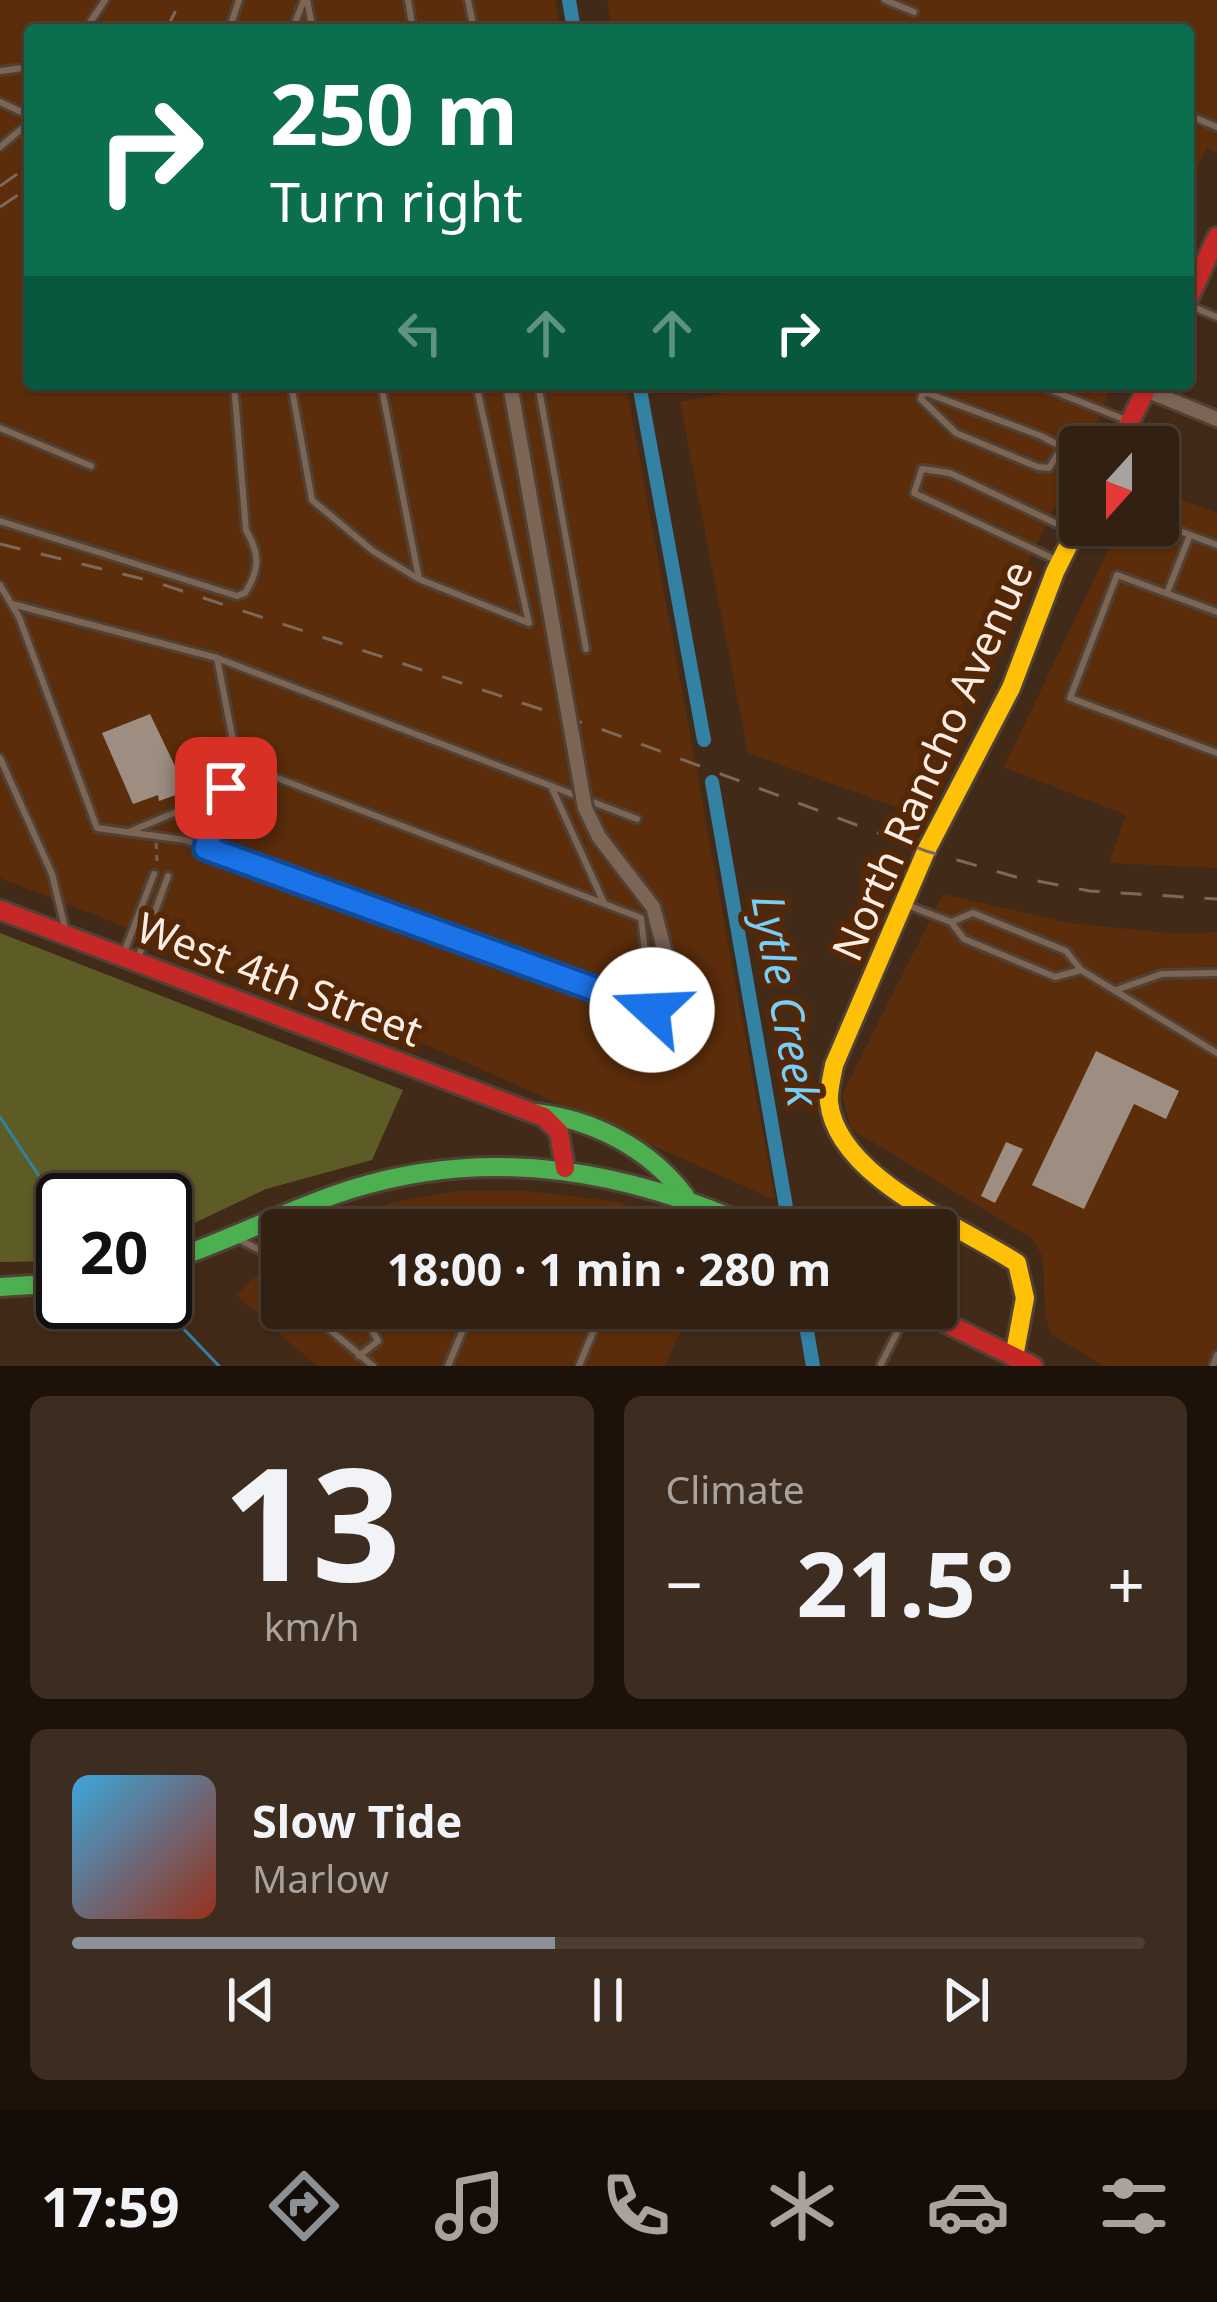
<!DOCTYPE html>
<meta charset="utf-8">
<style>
:root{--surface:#322012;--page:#3d2d20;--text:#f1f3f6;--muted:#a8a39f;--line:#4d3e32;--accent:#8c9099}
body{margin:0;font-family:"Noto Sans",sans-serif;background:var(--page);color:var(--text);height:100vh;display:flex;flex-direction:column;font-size:45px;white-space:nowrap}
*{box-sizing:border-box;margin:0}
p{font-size:39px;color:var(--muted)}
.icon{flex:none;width:66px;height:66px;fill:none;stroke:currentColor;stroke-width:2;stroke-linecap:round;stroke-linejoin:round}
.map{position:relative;height:1366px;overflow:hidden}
.panel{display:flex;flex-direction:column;gap:30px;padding:30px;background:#1c120a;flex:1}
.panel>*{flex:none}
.hud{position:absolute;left:24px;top:24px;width:1170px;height:366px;border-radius:12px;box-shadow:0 3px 9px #0004,0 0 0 3px var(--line);background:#0b6e4f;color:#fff;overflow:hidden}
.needle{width:78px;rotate:201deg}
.buttons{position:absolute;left:1059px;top:426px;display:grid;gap:24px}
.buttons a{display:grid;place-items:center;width:120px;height:120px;border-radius:12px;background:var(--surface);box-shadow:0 3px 9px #0004,0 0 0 3px var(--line);font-size:60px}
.speed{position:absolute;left:36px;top:1173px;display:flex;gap:24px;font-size:60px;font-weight:700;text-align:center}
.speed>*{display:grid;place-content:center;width:156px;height:156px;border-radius:50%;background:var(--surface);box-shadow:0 3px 9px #0004,0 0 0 3px var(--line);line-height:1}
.speed .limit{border:6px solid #111;border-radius:18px;background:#fff;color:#111}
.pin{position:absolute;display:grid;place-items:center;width:102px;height:102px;color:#fff;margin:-51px;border-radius:24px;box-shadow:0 6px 18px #0006}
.me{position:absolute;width:132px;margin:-66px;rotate:290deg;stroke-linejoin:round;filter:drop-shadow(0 0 9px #0008)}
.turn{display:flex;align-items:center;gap:42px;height:252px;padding:0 48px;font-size:54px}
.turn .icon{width:156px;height:156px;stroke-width:2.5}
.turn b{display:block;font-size:84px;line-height:102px}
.lanes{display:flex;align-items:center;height:114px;padding:0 48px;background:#0003;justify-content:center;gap:60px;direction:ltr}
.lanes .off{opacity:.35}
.big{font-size:90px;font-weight:700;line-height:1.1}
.panel .tile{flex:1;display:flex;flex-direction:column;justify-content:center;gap:18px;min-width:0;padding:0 42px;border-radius:18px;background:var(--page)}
.panel .dial{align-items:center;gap:0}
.dial b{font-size:156px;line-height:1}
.song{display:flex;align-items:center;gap:36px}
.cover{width:144px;height:144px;border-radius:18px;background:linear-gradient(135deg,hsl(200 70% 55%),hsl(10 70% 35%))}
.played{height:12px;border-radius:6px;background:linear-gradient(90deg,var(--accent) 45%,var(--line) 45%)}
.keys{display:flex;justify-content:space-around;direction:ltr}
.heat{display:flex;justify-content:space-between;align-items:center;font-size:66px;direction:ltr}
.panel .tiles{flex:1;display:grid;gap:30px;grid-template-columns:1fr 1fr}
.tile:last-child{grid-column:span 2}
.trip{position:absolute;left:261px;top:1209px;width:696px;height:120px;border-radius:12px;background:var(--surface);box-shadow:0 3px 9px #0004,0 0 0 3px var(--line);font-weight:700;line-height:120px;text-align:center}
.tab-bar{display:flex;height:192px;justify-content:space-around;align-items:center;background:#140d07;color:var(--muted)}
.tab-bar .icon{width:84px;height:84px}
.tab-bar .on{color:var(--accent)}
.tab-bar b{font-size:54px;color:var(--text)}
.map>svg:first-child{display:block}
</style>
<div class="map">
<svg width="1217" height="1366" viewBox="0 0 1217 1366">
<rect width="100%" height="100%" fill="#422a18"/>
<!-- built -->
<g fill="#5c2d0a">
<path d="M0 0H555L561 30H30V384H626L775 1200 416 1040 0 878Z"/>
<path d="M607 0H1217V153L1206 148 1188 193V30H613Z"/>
<path d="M768 384H1112L1087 447H1080V465L1069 492H1063L1051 513 912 813 748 753 680 402Z"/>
<path d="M1158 491 1217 513V868L1109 863 1126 815 1004 767 1113 540 1101 534 1105 525H1158Z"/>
<path d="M943 894 1069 923 1179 934 1217 932V1366H1105L1052 1335 1045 1316 1043 1258 1033 1239 851 1129 842 1095Z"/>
<path d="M455 1191H528L619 1202 647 1213 650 1219 694 1230H310L392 1203Z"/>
<path d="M282 1260V1308H691L665 1366H317L236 1295 265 1268Z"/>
</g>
<!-- green -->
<path fill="#5d5c26" d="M0 933 403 1090 372 1160 266 1189 165 1237V1200H63V1261L0 1262Z"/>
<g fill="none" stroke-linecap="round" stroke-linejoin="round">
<!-- stream -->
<g stroke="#3381a3" stroke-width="3">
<path d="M0 1117 43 1182 63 1203"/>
<path d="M158 1302 219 1366"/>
</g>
<!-- canal -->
<g stroke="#3381a3" stroke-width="14">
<path d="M569 0 574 30"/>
<path d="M639 384 704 740"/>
<path d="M712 782 790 1230"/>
<path d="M803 1308 813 1366"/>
</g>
</g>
<!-- building -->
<g fill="#9e8e82">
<path d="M150 714 175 766 191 761 197 777 182 784 184 792 159 801 158 795 133 804 102 733Z"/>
<path d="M1096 1051 1179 1091 1166 1119 1134 1104 1084 1209 1032 1185Z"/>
<path d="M1006 1142 1023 1149 995 1203 981 1196Z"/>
</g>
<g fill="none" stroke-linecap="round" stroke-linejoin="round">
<!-- lane casing -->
<g stroke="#504135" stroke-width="12">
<g id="lane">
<path d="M307 0 313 30"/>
<path d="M408 0 413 30"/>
<path d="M468 0 474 30"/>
<path d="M885 0 914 12"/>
<path d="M85 30 105 0"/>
<path d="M229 30 239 0"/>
<path d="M292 30 304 0"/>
<path d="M0 71 30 67"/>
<path d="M0 102 30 116"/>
<path d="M1188 115 1217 127"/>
<path d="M0 147 30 122"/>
<path d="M1188 305 1217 317"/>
<path d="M291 384 312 500 373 551 417 578"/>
<path d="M381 384 419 579 529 623 476 384"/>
<path d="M538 384 586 649"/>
<path d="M1036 384 1126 420"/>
<path d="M0 428 91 466"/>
<path d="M1061 449 1049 468 1038 467 956 433 921 399 922 394 927 393 1041 436 1080 456"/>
<path d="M0 521 237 596 245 593C260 569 260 554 246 530L234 384"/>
<path d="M1158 523 1217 545"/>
<path d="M1058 561 914 493 922 469 950 473 1072 531"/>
<path d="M0 585 19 617 97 828 185 840 652 1010 641 918 259 771C219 771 215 816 205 848"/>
<path d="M1167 593 1190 535"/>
<path d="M12 604 217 658 637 819"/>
<path d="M1217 612 1117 575 1070 698 1217 753"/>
<path d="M217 658 239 772"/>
<path d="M0 758 52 874 65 928"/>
<path d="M551 786 604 903"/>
<path d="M131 831 222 793"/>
<path d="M907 905 951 922 964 939 1055 977 1081 970 1066 951 973 913 951 922"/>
<path d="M123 955 154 874"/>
<path d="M138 958 168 876"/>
<path d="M1081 970 1217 1053"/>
<path d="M1116 990 1162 974 1217 973"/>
<path d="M667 1230 682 1202"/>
<path d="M240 1240 279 1260"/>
<path d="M282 1245V1266"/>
<path d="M304 1308 373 1366"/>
<path d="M359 1356 378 1341 360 1308"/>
<path d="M881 1364 908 1311"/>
<path d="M448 1366 472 1308"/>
<path d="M579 1366 603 1308"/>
<path d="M1213 1366 1217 1355"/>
</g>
</g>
<!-- street casing -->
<g stroke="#504135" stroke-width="20">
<g id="street">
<path d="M1146 390 1217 419"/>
<path d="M1074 503 1080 505"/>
<path d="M652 1010 668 999 667 960 653 907"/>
</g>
</g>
<!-- fast casing -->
<g stroke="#504135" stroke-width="24">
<g id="fast">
<path d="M535 1113C593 1119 650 1149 685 1196"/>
<path d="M165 1262C229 1241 288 1209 352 1189 493 1145 629 1171 760 1230"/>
<path d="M0 1287 63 1283"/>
</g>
</g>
<!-- slow casing -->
<g stroke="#504135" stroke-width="24">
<path id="slow" d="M1014 1357 1025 1298 1017 1263C961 1226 837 1178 829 1102 828 1091 832 1077 834 1065L926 851 1011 688 1055 572 1080 522"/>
</g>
<!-- jam casing -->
<g stroke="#504135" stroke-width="24">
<g id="jam">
<path d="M1188 300 1217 237"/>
<path d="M1117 447 1149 384"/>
<path d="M0 910 544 1117 559 1132 565 1168"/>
<path d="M915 1308 1033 1366"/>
</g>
</g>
<!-- path -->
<path stroke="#766154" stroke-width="3" stroke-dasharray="6 6" stroke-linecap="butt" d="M156 843 157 861"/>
<!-- lane -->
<use href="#lane" stroke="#7c6555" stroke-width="6"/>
<!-- street -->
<use href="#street" stroke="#7c6555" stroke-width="14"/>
<!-- fast -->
<use href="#fast" stroke="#4caf50" stroke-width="18"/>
<!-- slow -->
<use href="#slow" stroke="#ffc107" stroke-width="18"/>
<!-- jam -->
<use href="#jam" stroke="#c62828" stroke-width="18"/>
<!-- rail -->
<g stroke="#7c695c" stroke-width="3" stroke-dasharray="21 21" stroke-linecap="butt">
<path d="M166 30 181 0"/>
<path d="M0 186 30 165"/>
<path d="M0 207 30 187"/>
<path d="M0 544 155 582 601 729 926 851 1016 877 1090 891 1217 899"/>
</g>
<!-- street-bridge casing -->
<g stroke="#504135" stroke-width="20" stroke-linecap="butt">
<path id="street-bridge" d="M510 384 585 808 599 837 653 907"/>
</g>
<!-- street-bridge -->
<use href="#street-bridge" stroke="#7c6555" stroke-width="14"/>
</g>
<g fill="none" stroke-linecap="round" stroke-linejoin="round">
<!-- route casing -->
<g stroke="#114b97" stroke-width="30">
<path id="route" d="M226 788 206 848 652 1010"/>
</g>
<!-- route -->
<use href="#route" stroke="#1a73e8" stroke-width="21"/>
</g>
<g text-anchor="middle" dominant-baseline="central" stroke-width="12" stroke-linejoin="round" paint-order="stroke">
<!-- street labels -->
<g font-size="42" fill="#fbece4" stroke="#542707">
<text transform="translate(931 760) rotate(-66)">North Rancho Avenue</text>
<text transform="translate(280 978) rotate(21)">West 4th Street</text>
</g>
<!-- water labels -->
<g font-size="45" font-style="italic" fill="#76cffa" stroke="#542707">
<text transform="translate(787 1000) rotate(80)">Lytle Creek</text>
</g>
</g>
</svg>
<div class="buttons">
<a><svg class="needle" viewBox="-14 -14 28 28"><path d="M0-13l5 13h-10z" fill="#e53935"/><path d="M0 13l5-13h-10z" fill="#a8a39f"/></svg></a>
</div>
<div class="speed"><div class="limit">20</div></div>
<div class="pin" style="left:226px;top:788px;background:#d93025"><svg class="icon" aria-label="arrive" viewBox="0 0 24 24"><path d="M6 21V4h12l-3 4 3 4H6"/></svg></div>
<svg class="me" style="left:652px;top:1010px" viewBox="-20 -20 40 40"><circle r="19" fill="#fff"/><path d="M0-13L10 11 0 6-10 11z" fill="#1a73e8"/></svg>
<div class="trip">18:00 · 1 min · 280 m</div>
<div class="hud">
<div class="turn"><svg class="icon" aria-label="right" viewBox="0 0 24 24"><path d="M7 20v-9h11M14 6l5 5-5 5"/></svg><div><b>250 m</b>Turn right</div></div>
<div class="lanes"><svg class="icon off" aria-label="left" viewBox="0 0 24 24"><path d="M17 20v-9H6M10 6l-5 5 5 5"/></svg><svg class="icon off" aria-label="ahead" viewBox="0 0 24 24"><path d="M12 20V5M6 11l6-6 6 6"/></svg><svg class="icon off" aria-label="ahead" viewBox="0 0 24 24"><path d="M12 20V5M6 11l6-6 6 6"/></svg><svg class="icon" aria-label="right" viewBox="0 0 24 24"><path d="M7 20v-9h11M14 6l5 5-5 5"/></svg></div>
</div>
</div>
<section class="panel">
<div class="tiles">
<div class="tile dial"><b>13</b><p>km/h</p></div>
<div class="tile"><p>Climate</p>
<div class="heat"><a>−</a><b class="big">21.5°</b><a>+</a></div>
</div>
<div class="tile">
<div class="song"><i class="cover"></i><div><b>Slow Tide</b><p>Marlow</p></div></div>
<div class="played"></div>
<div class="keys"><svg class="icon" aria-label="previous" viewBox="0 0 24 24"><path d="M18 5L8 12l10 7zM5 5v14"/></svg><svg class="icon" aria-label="pause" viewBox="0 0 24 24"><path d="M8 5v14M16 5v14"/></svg><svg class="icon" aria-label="next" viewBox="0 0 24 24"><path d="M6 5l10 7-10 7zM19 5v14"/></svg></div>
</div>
</div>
</section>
<nav class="tab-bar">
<b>17:59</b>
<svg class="icon on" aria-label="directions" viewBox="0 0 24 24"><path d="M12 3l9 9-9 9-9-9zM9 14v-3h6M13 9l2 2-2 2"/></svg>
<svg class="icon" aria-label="music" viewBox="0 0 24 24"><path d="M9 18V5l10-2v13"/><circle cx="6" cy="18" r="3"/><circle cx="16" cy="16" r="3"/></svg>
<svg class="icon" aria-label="phone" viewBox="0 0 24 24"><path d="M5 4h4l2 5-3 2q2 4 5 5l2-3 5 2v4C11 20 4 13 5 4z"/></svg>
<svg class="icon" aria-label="climate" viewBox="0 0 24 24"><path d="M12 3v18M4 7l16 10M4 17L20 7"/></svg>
<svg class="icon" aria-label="car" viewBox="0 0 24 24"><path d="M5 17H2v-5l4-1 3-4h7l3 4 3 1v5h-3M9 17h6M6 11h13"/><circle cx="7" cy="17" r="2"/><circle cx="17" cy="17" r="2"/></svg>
<svg class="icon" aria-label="filters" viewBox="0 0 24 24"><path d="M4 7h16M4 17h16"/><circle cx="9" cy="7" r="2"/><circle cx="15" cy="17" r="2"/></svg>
</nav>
